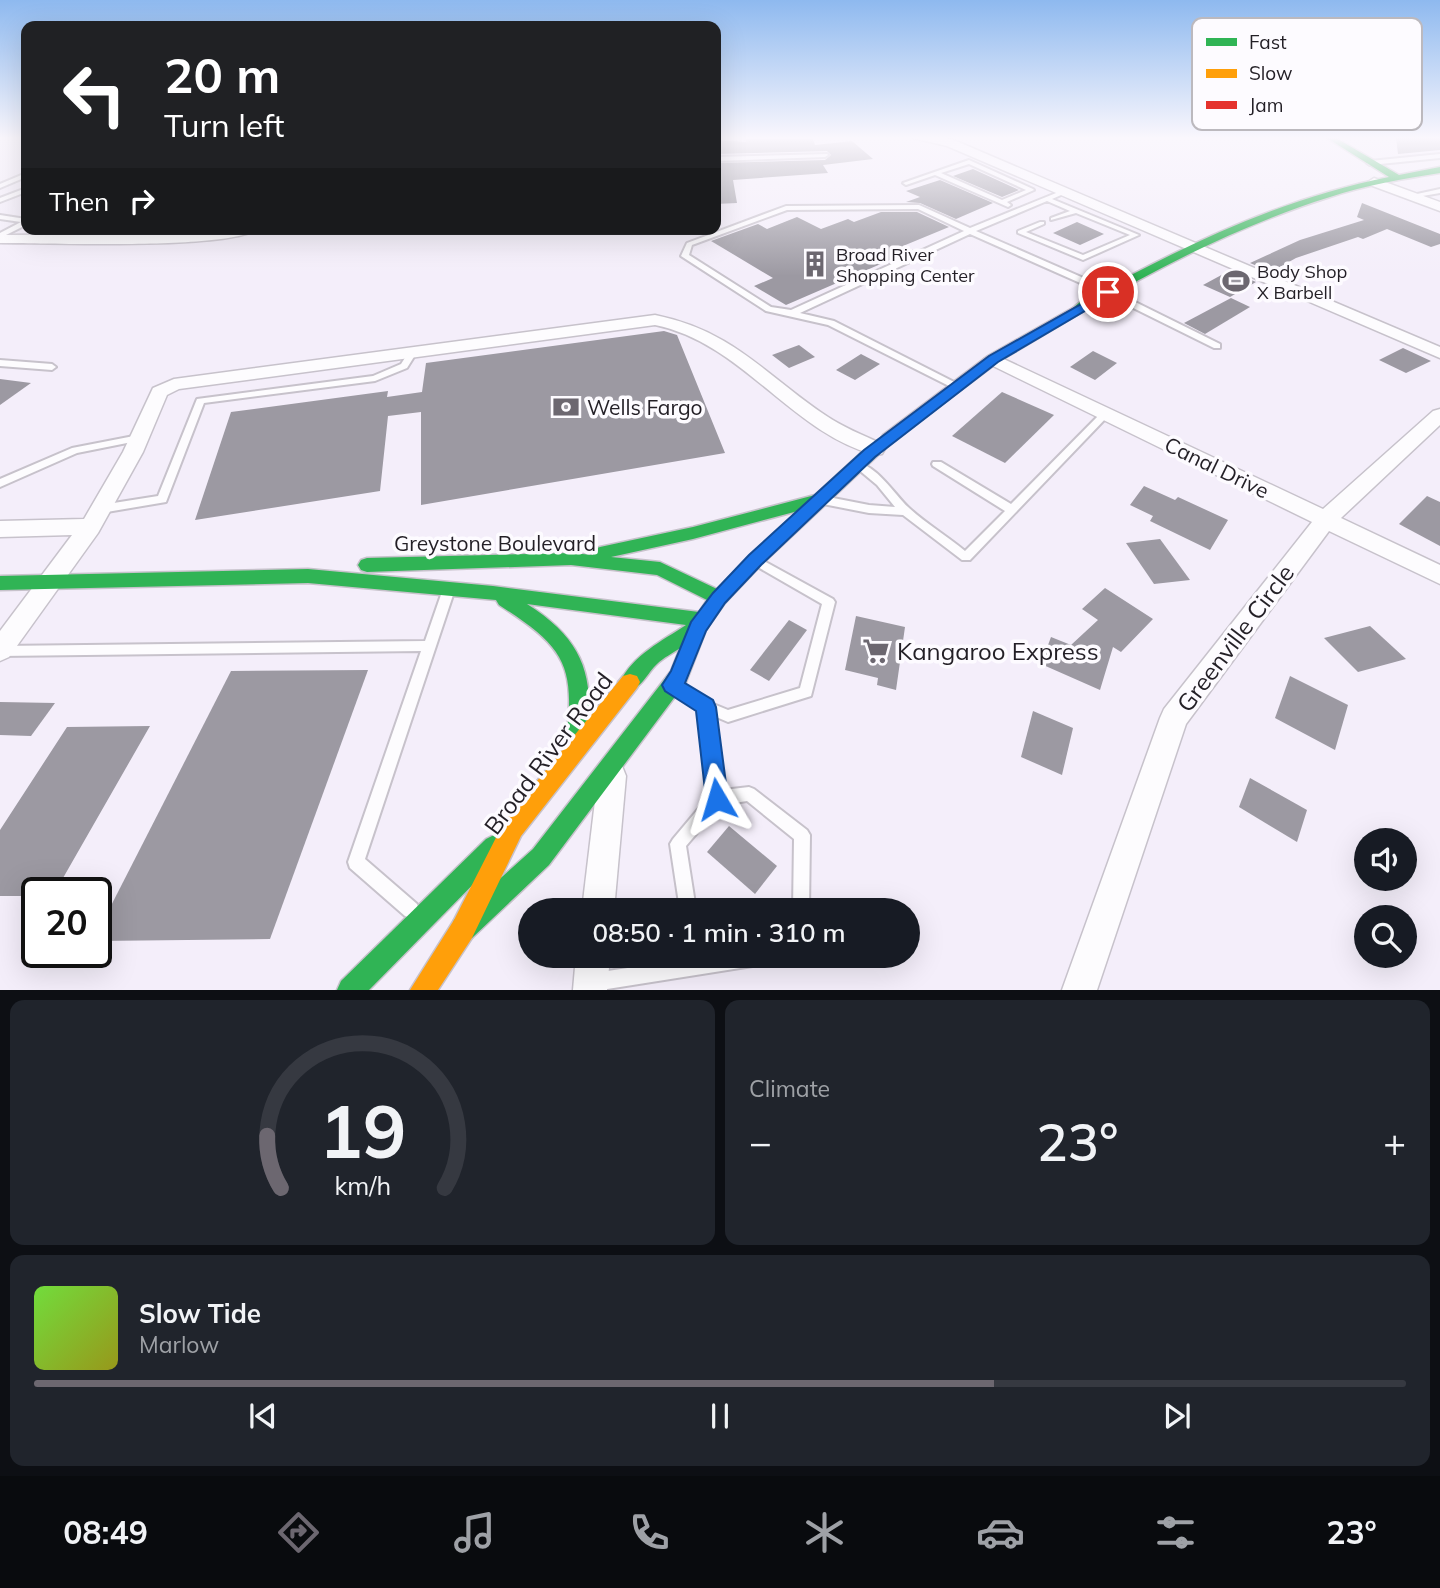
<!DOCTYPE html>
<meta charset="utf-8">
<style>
:root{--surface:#171b24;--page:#20242c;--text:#f1f3f6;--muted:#9ea1a6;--line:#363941;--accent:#6c6770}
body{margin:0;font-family:Mulish,sans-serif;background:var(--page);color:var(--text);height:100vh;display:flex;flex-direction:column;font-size:26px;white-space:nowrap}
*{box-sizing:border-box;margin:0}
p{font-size:23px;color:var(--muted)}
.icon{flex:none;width:38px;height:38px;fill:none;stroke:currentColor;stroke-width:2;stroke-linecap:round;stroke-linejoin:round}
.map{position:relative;height:990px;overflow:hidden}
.drawer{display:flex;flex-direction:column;gap:10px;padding:10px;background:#0d0f14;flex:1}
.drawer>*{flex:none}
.guide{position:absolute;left:21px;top:21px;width:700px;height:214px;border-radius:14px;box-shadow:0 7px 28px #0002;background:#202124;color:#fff;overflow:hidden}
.tools{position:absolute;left:1354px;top:828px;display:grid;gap:14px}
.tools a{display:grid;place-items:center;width:63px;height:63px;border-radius:50%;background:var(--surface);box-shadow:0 7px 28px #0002;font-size:35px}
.speed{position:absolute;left:21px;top:877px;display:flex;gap:14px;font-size:35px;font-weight:700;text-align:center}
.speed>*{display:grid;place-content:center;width:91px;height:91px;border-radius:50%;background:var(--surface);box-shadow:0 7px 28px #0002;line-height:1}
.speed .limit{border:4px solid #111;border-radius:10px;background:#fff;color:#111}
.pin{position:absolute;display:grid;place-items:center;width:60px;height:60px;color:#fff;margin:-30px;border:4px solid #fff;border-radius:50%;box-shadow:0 2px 7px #0007}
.me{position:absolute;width:77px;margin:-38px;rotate:353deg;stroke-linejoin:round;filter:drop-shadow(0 0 5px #0008)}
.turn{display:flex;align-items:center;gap:24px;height:147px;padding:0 28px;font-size:32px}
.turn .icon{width:91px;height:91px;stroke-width:2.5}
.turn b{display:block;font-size:49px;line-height:60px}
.then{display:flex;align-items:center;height:66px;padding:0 28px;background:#0003;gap:14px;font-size:26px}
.big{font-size:52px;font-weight:600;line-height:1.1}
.drawer .tile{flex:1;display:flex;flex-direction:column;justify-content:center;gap:10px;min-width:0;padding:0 24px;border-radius:14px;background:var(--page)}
.drawer .dial{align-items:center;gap:0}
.dial svg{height:182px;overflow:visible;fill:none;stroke:var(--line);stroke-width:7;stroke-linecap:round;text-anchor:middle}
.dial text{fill:var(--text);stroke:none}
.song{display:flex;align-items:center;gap:21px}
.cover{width:84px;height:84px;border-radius:10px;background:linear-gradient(135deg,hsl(100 70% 55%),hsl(60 70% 35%))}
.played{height:7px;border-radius:4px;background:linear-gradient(90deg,var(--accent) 70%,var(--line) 70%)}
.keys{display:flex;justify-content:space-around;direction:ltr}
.heat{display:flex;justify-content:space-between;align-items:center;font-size:38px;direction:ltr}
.drawer .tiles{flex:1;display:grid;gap:10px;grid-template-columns:1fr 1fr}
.tile:last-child{grid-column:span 2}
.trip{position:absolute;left:518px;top:898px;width:402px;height:70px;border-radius:35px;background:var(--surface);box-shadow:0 7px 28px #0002;font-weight:600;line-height:70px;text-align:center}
.dock{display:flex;height:112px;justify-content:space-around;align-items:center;background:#090b0e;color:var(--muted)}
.dock .icon{width:49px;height:49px}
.dock .selected{color:var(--accent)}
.dock b{font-size:32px;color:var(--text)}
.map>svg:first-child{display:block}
</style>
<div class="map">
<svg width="1440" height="990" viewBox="0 0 1440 990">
<rect width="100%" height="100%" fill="#f4eefa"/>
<!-- forest -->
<path fill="#cad4a8" d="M65 229H251L240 232 65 238Z"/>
<!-- building -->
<g fill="#9c99a2">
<path d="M1396 138H1440V150L1398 154Z"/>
<path d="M746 139H813L815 145 852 141 873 159 823 165 828 173 733 180 737 203 716 204V163L825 160 831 155 827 151 716 154V140L746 142Z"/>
<path d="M973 169 1019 190 1002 197 953 176Z"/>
<path d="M940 180 993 203 956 219 920 203 906 202 920 197 906 191Z"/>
<path d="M1362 203 1440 234V244L1431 247 1387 229 1363 239 1358 237 1296 258 1271 272 1250 263 1300 240 1364 220 1357 217Z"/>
<path d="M881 212H917L949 227 903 246 913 250 786 305 754 286 773 278 711 241 758 224 767 229 797 217 821 229 848 219 854 222Z"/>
<path d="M1077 222 1104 234 1080 245 1053 233Z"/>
<path d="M1227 272H1232L1256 282 1230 297 1203 285Z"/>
<path d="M1231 298 1250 307 1205 334 1184 323Z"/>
<path d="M664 331 677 335 725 453 421 505V412L388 416 380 491 195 520 231 412 388 391 387 397 422 392 426 363Z"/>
<path d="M799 345 815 357 789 368 772 355Z"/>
<path d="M1403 348 1431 361 1406 373 1379 360Z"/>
<path d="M1093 351 1117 363 1095 380 1070 367Z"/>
<path d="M861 354 880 364 855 380 836 370Z"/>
<path d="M0 379 31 383 0 405Z"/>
<path d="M1002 392 1054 415 1005 463 952 436Z"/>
<path d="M1144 486 1175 500 1178 497 1228 520 1210 550 1150 521 1153 516 1130 505Z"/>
<path d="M1427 496 1440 502V546L1399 524Z"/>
<path d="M1160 539 1190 580 1154 584 1126 543Z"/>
<path d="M1105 588 1153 619 1121 652 1113 647 1100 690 1041 664 1051 637 1071 645 1098 620 1082 609Z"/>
<path d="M856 616 905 627 896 690 877 685 878 678 845 670Z"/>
<path d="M789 620 807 630 769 681 750 670Z"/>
<path d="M1370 626 1406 659 1358 672 1324 638Z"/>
<path d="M368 670 270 939 96 941V935L231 671Z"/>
<path d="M1290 676 1348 705 1335 750 1275 718Z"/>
<path d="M0 702 55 703 31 736 0 735Z"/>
<path d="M1033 711 1073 728 1062 775 1021 757Z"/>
<path d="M150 726 55 892H37V896H0V830L67 727Z"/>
<path d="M1250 778 1307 810 1297 842 1239 807Z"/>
<path d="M729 826 777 866 755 894 707 852Z"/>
</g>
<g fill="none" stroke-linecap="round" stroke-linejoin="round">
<!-- lane casing -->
<g stroke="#c7c2cb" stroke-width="4">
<g id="lane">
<path d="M827 154 828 155 825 157 716 161V157Z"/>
<path d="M1440 154V158L1370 165 1367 163 1370 161Z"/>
<path d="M969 160 1033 189 1034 190 1007 202 1011 205 1008 207 935 175 906 185 903 183ZM969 164 1026 190 1002 200 941 173Z"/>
<path d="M26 173V177L0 188V184Z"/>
<path d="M26 188V192L0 202V198Z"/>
<path d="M1066 189 1069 191 1068 192 1052 199 1139 235 1083 260 1018 233V231L1040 222H1044V224L1026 232 1083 255 1130 235 1076 213 1051 220V218L1070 211 1047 201 976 231 1111 290 1220 344V348H1214L1105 294 970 234 800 313 834 321 960 385 962 387 960 389 957 390 828 325 766 311 681 256 687 243 786 206 919 205 970 228ZM918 209 964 231 791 310 771 307 689 255 692 245 787 210Z"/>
<path d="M1440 189V193L1411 198 1408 196Z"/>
<path d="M0 215 26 219V225L0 238V233L21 222 0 219Z"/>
<path d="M413 349 417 352 407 368 375 381 204 403 166 502 101 513 96 509 101 505 158 496 197 399 373 376 401 364 410 350Z"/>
<path d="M0 360 52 364 56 367 52 370 0 366Z"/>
<path d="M1106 410 1111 413 1109 415 970 560H962L903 515 869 513 823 504 818 500 823 496 869 505 895 507 877 485 853 465 854 463C874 461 895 495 908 507 925 523 947 536 965 551L1005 511 933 466 932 464 933 462H941L1011 504 1103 411Z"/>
<path d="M139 435 144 438 142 440 77 453 0 487V479L72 448Z"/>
<path d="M760 559 833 599 835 602 811 696 728 722 714 716 723 790 749 787 754 789 807 830 810 835 809 910H793L794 839 747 801 721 805 686 846 696 910H680L670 844 673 839 709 796 700 710 672 692 670 688 672 684 677 682 682 684 711 703 728 710 800 688 822 604 756 566 754 563 756 560Z"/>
<path d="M449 584 453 586 455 589 365 859 417 904 419 910 417 916 411 918 405 916 350 868 348 862 421 651 0 656V646L425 641 443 589 445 586Z"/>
<path d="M688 956H774L772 962 766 964 601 990 588 988 585 982 588 976 594 973 688 959Z"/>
</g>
</g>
<!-- street casing -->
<g stroke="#c7c2cb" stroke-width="3">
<g id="street">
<path d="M913 138H947L956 141 1440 347V358L947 146Z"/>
<path d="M1374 178 1440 202V211L1370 185 1368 182Z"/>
<path d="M233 229H257C231 250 43 243 0 243V235L189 234Z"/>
<path d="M655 315C733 331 763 373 825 415 842 427 863 435 882 444L885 449 882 454 875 455C790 432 743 343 655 325L179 389 167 395 143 452 98 533 9 657 0 661V631L72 535 0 537V521L84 519 123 452 153 388 174 379Z"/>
<path d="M993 354 1323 509 1433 411 1440 409V425L1341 518 1440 565V584L1329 531 1186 724 1097 990H1062L1160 718 1164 709 1312 522 987 363 984 359Z"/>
<path d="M612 762 622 766 626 776 614 910H582L598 776 602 766Z"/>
<path d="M576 956H610L607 990H573Z"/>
</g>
</g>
<!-- fast casing -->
<g stroke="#c7c2cb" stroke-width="3">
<g id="fast">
<path d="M1327 138H1336L1399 175 1440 167V173C1403 179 1366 185 1330 197 1243 224 1161 266 1082 312L1078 313 1072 309C1087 294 1113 284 1133 274 1214 232 1298 195 1389 177Z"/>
<path d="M888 433 893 435 895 438 893 441 761 565 725 603 706 630 686 682 549 865 472 938 463 941 454 938 451 929 454 920 533 849 671 671 680 648C673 653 663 658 657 664 646 674 640 694 623 688L620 682C633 655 662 641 686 625L527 604C589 643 594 681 587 749L583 756 576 759 569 756 565 749C576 667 568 649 499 605L496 600 308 583 0 590V576L308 569 493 586 699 612 707 600 657 575 571 565 367 572 361 570 358 565 361 560 367 558 571 553 593 555 594 549 600 547 693 527 815 495 864 450ZM798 511 717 589 660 562 611 557 693 539Z"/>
<path d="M494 835 502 839 506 847 502 855 369 990H337L341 981 486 839Z"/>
</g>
</g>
<!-- slow casing -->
<g stroke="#c7c2cb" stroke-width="3">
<path id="slow" d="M630 674 637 676 640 682 637 688 521 836 472 938 438 990H410L454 920 505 820 623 676Z"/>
</g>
<!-- jam casing -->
<g stroke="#c7c2cb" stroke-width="3">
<path id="jam" d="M1078 305 1084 309 1082 312 998 362 893 441H883L881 438 883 435 988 356Z"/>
</g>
<!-- lane -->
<use href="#lane" fill="#fdfcfe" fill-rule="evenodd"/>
<!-- street -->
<use href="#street" fill="#fdfcfe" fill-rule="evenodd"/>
<!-- fast -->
<use href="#fast" fill="#30b455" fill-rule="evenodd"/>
<!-- slow -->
<use href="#slow" fill="#ff9f0a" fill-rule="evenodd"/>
<!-- jam -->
<use href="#jam" fill="#e5322d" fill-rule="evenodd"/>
</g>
<!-- sky -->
<linearGradient id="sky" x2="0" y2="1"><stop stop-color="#8eb9ef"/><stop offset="0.5" stop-color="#faf7fd"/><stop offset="1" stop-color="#faf7fd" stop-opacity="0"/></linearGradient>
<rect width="1440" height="276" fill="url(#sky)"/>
<!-- route -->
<path fill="#1a73e8" stroke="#114b97" stroke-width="2" d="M1108 289 1114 292 1112 295 998 362 875 457 761 565 725 603 706 631 685 683 713 700 716 707 728 799 725 806 717 809 709 806 706 799 696 711 665 691 662 685 671 671 691 622 713 593 749 555 864 450 989 356Z"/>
<!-- icons -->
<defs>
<g id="building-bare" transform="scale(2.1)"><path d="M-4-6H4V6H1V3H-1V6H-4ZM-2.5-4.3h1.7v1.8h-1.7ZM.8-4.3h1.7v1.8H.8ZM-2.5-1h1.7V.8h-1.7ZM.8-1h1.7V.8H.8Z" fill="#6c6770" stroke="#fdfbff" stroke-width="2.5" paint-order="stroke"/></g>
<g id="stadium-bare" transform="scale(2.1)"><path d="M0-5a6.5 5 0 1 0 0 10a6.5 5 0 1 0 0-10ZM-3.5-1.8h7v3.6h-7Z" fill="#6c6770" stroke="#fdfbff" stroke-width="2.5" paint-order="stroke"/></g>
<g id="bank-bare" transform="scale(2.1)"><path d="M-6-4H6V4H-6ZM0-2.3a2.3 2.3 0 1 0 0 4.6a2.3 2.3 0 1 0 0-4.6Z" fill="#6c6770" stroke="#fdfbff" stroke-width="2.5" paint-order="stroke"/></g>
<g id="supermarket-bare" transform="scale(2.1)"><path d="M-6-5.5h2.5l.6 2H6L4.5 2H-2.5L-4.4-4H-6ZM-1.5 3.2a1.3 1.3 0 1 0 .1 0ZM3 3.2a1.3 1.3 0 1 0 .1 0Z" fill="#6c6770" stroke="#fdfbff" stroke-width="2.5" paint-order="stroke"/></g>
</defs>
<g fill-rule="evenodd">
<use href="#building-bare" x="815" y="264"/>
<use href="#stadium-bare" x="1236" y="281"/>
<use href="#bank-bare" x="566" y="407"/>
<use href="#supermarket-bare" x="876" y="651"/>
</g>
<g text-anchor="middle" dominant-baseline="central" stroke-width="7" stroke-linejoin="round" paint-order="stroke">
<!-- far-poi labels -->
<g font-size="18" fill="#231f26" stroke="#fdfbff" text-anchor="start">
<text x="836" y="254">Broad River<tspan x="836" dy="21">Shopping Center</tspan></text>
<text x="1257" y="271">Body Shop<tspan x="1257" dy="21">X Barbell</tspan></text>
</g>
<!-- poi labels -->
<g font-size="21" fill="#231f26" stroke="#fdfbff" text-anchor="start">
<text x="587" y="407">Wells Fargo</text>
</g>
<!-- street labels -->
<g font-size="21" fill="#231f26" stroke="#fdfbff">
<text transform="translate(1217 467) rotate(26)">Canal Drive</text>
<text x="495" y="543">Greystone Boulevard</text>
</g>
<!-- near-street labels -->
<g font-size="24" fill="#231f26" stroke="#fdfbff">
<text transform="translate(1235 638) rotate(-53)">Greenville Circle</text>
<text transform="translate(548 753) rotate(-53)">Broad River Road</text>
</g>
<!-- near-poi labels -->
<g font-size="24" fill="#231f26" stroke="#fdfbff" text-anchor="start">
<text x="897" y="651">Kangaroo Express</text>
</g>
</g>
<!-- legend -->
<rect x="1192" y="18" width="230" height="112" rx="10" fill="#fdfbff" stroke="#bcb9be" stroke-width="2"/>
<rect x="1206" y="38" width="31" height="8" fill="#30b455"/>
<rect x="1206" y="69" width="31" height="9" fill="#ff9f0a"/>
<rect x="1206" y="101" width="31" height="8" fill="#e5322d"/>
<g font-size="19" fill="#231f26">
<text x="1249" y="49">Fast</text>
<text x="1249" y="80">Slow</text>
<text x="1249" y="112">Jam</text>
</g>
</svg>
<div class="tools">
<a><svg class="icon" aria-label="sound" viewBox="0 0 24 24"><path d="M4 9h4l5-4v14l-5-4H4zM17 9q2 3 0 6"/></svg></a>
<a><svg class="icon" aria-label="search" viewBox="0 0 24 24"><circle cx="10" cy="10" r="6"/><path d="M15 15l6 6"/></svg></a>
</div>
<div class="speed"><div class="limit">20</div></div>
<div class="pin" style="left:1108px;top:292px;background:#d93025"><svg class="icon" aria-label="arrive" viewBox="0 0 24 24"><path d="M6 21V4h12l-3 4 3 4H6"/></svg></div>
<svg class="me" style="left:717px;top:799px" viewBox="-20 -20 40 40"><path d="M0-17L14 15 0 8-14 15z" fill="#1a73e8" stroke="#fff" stroke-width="4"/></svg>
<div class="trip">08:50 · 1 min · 310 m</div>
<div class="guide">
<div class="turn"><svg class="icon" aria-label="left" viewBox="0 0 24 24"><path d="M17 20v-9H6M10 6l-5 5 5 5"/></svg><div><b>20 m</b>Turn left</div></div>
<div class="then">Then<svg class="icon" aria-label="right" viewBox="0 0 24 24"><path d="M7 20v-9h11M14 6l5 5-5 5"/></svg></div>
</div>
</div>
<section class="drawer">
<div class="tiles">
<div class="tile dial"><svg viewBox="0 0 100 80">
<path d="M14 69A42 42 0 1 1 86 69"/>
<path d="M14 69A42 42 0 0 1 8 46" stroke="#6c6770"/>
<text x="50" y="56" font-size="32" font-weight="700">19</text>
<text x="50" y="72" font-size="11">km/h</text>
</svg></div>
<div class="tile"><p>Climate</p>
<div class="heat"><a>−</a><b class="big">23°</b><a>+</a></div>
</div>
<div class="tile">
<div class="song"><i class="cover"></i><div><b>Slow Tide</b><p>Marlow</p></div></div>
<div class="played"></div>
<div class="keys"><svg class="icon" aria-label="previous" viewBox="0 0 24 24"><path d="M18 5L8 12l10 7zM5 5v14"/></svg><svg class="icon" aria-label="pause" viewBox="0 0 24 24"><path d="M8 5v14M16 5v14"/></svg><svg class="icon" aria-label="next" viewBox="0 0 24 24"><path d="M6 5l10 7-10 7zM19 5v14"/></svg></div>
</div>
</div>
</section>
<nav class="dock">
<b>08:49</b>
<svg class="icon selected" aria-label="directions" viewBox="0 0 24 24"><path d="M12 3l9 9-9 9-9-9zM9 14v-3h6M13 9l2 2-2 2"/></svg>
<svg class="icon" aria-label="music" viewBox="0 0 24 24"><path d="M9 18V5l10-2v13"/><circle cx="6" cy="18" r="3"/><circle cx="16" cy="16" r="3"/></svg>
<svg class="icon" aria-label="phone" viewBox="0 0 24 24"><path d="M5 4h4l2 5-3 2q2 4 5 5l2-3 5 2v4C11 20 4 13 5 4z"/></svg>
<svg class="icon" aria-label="climate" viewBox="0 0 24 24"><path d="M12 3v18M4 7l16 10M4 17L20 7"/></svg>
<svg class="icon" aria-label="car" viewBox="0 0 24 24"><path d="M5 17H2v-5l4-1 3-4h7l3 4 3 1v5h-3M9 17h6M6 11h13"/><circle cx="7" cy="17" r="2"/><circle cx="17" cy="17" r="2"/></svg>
<svg class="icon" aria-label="filters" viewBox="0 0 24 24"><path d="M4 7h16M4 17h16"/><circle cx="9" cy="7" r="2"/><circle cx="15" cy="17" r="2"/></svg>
<b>23°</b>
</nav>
